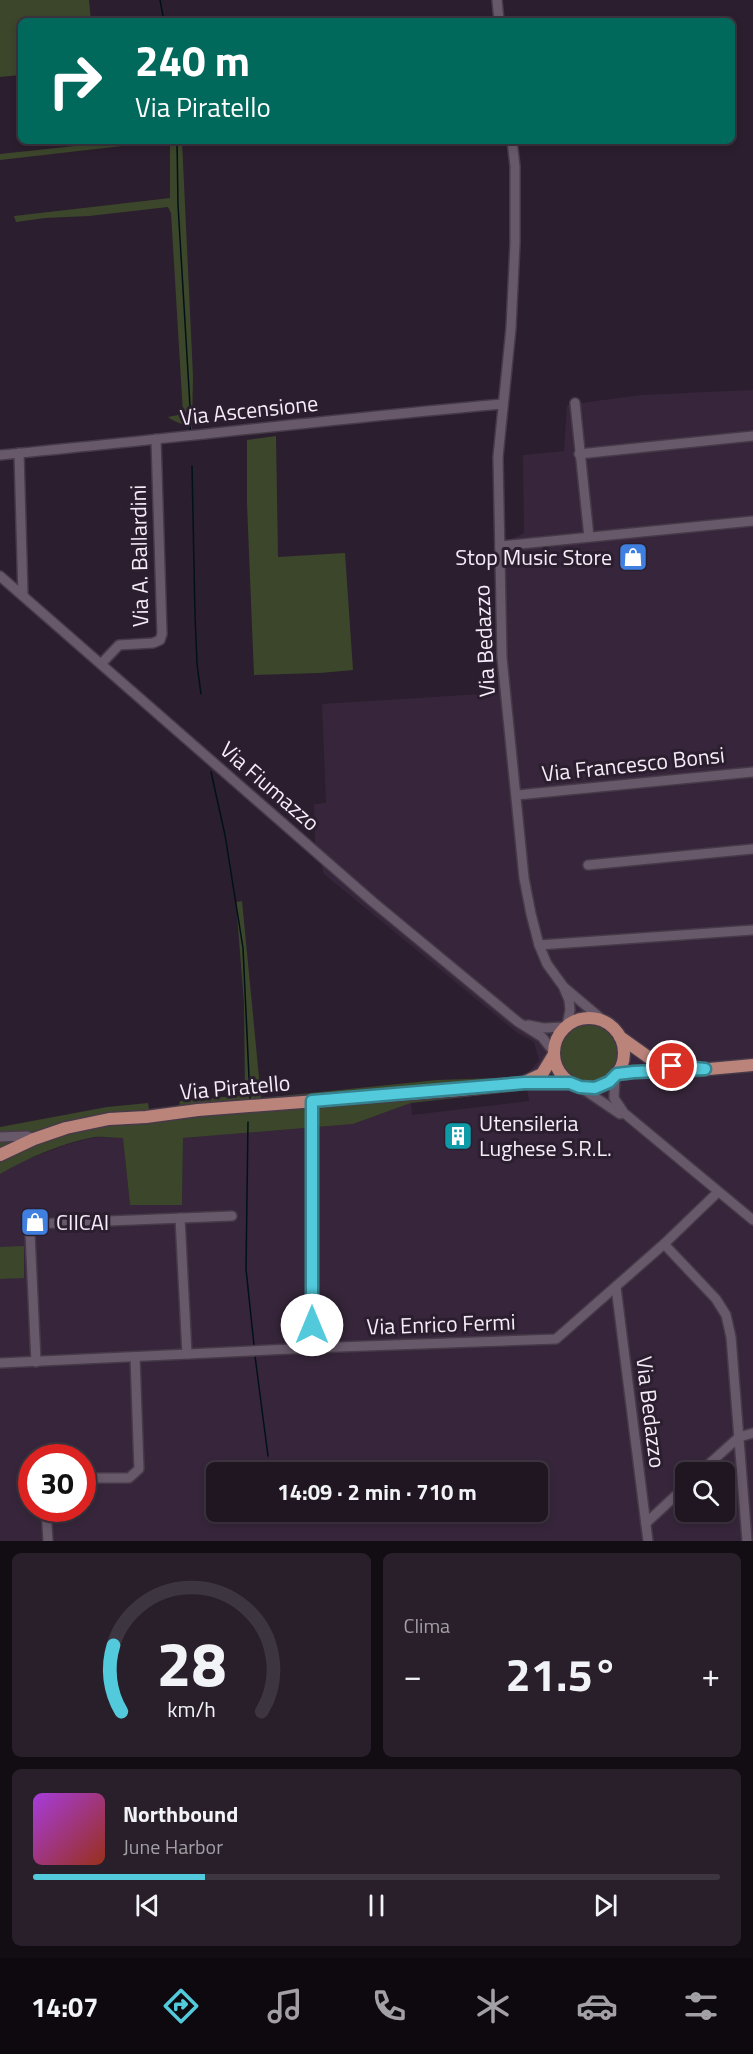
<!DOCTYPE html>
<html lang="it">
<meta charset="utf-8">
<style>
:root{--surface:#201622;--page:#281f2a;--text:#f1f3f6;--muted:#a29fa5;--line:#3d3540;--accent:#53cadc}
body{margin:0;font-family:"Titillium Web",sans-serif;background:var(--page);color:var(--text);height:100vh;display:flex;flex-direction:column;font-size:22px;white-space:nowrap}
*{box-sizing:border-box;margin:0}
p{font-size:20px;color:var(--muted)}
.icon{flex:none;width:33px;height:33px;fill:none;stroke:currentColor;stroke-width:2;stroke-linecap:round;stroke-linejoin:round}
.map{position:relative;height:1541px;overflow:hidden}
.panel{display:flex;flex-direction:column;gap:12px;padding:12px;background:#120c13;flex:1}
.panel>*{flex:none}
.banner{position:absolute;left:18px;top:18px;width:717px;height:126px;border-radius:9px;box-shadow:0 3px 9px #0003,0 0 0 2px var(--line);background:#00695c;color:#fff;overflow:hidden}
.controls{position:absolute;left:675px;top:1462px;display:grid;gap:12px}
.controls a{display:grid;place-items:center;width:60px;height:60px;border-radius:9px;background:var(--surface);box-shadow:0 3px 9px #0003,0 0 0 2px var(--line);font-size:30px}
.speed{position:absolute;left:18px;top:1444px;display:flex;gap:12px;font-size:30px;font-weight:700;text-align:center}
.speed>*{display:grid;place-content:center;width:78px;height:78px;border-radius:50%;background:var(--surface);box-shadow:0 3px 9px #0003,0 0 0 2px var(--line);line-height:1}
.speed .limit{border:9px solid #d22;background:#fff;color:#111}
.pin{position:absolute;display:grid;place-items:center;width:51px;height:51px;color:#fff;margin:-26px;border:3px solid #fff;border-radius:50%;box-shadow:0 2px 6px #0007}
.me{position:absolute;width:66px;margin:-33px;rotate:0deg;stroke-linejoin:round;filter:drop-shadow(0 0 4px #0008)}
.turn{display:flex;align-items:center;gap:21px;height:126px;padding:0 18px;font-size:27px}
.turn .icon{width:78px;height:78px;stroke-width:2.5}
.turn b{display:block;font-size:42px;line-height:51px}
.big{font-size:45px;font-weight:700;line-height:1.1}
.panel .tile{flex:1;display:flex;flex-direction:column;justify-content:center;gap:9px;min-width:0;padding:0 21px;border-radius:9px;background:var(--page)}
.panel .dial{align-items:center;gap:0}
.dial svg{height:156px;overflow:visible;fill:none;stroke:var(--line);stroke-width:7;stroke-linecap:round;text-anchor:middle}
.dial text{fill:var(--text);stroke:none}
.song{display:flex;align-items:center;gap:18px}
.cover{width:72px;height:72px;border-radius:9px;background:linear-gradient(135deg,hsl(280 70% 55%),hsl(10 70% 35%))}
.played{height:6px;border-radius:3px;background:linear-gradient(90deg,var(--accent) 25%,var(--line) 25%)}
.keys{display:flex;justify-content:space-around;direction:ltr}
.heat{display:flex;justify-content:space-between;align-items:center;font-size:33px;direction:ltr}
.panel .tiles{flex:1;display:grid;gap:12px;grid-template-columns:1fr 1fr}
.tile:last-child{grid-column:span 2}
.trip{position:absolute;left:206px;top:1462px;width:342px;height:60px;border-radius:9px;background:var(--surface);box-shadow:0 3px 9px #0003,0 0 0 2px var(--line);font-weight:700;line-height:60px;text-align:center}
.menu{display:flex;height:96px;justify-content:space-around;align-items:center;background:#0d090e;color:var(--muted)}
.menu .icon{width:42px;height:42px}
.menu .on{color:var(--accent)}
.menu b{font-size:27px;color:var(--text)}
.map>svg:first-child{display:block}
</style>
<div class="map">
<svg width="753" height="1541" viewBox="0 0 753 1541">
<rect width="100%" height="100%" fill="#2b1e2e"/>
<!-- built -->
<path fill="#37263b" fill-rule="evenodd" d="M753 390V1541H0V1279L24 1277V1247H0V1174L21 1162 68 1144 96 1137 123 1138 130 1205 182 1204 183 1138 353 1124 411 1103 412 1115 529 1101 525 1077 539 1060 534 1042 516 1032 324 874 315 843 314 804 326 803 322 704 498 693 496 546 524 533 523 455 564 451 567 405 641 395ZM32 1458H82V1509H32ZM216 1473H537V1512H216ZM686 1473H724V1512H686Z"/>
<!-- green -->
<g fill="#3c462b">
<path d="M0 0H89L91 21H21V75L0 77Z"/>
<path d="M122 141H166L0 160V154Z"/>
<path d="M170 141H182L193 376 192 429C186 425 172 421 168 417L183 414 171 213 168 207 89 216 45 218 16 222 14 216 170 198Z"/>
<path d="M276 436 278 557 345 553 353 670 320 673 254 675 247 504V440Z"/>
<path d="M242 901 261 1098 437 1080 525 1077 528 1090 411 1103 353 1124 183 1138 182 1205H130L123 1138C114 1138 103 1136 94 1137 62 1143 28 1158 0 1174V1127L107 1107 148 1103 149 1109 179 1106 180 1101 245 1095 244 1003 236 902Z"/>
<circle cx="589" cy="1053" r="31"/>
<path d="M24 1246V1278L0 1279V1247Z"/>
</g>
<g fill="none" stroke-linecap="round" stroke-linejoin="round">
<!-- stream -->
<g stroke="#001217" stroke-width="1.5">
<path d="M160 0 164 21"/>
<path d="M177 141 178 205 191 423 190 430"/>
<path d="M192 466 195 615 197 664 201 694"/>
<path d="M211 772 225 835 243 948 250 1099"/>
<path d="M248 1122 246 1269 254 1345"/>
<path d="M255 1356 268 1456"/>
</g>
<!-- minor casing -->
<g stroke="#463a48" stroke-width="12">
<g id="minor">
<path d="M497 0 499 21"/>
<path d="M512 141 515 166V243L511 328 498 457 502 658 524 878 531 914 539 945 547 964 563 986 569 1000 570 1010 567 1025"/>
<path d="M575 403 589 537"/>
<path d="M19 453 23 596"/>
<path d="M579 454 753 436"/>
<path d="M0 455C167 439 334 419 502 404"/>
<path d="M500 546 753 521"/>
<path d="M0 576 373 902 518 1022 542 1037 553 1051"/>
<path d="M101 664 119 645 153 643 160 640 162 634 156 439"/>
<path d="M517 795 753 772"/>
<path d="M588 865 753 849"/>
<path d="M539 945 753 930"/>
<path d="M565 988 604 1021"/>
<path d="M528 1025 543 1028 565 1027"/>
<path d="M615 1077 614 1098 624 1113 753 1220"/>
<path d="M580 1087 620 1114"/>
<path d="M0 1137 27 1136 34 1139"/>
<path d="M180 1218 187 1354"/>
<path d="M664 1244 716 1299 726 1315 731 1337 747 1541"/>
<path d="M616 1287 648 1541"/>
<path d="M311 1348 312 1101"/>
<path d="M36 1362 30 1233 34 1224 232 1216"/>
<path d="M0 1363 311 1348 556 1339 664 1244 718 1192"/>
<path d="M699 1473 739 1437 753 1433"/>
<path d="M82 1478H129L139 1469 135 1357"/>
<path d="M46 1509 48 1541"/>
<path d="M646 1523 686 1486"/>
</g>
</g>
<!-- major casing -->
<g stroke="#463a48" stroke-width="15">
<g id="major">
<circle cx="589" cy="1053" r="35"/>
<path d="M620 1037 651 1059 674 1066"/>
<path d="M617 1074 634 1072 687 1071 753 1065"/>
<path d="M527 1081 542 1074 553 1056"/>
<path d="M0 1155 34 1139 66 1128 109 1119 146 1117 198 1110 459 1090 524 1083H570"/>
</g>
</g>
<!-- minor -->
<use href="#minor" stroke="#68596a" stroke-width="9"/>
<!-- major -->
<use href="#major" stroke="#bb847b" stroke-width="12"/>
</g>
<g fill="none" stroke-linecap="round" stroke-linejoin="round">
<!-- route casing -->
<g stroke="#36838f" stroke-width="15">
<path id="route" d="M312 1325V1101L524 1083H570L580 1087 595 1088 609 1082 617 1074 634 1072 705 1069 672 1066"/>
</g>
<!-- route -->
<use href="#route" stroke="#53cadc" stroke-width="10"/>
</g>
<!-- icons -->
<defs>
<g id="shop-square" transform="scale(1.5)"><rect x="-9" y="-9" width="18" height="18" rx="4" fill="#3f7fe0" stroke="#2b1e2e"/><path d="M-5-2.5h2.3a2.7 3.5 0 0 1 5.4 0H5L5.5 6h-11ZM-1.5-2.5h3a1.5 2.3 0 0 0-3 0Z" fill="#fff"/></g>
<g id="building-square" transform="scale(1.5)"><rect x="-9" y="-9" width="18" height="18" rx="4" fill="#0f9aa8" stroke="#2b1e2e"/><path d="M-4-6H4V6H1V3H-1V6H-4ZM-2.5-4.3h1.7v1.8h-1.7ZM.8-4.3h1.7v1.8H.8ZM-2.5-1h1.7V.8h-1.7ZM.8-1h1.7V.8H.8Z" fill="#fff"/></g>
</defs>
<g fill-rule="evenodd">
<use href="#shop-square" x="633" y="557"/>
<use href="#building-square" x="458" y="1136"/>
<use href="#shop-square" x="35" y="1222"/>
</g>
<g text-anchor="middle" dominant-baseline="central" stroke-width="6" stroke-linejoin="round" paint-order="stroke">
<!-- street labels -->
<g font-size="22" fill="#f5ecf7" stroke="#2b1e2e">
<text transform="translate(249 410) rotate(-6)">Via Ascensione</text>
<text transform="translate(139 556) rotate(-91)">Via A. Ballardini</text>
<text transform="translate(484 641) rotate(-93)">Via Bedazzo</text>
<text transform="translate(633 764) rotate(-6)">Via Francesco Bonsi</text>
<text transform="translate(270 786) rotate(41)">Via Fiumazzo</text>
<text transform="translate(235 1087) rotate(-5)">Via Piratello</text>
<text transform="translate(441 1324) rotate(-2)">Via Enrico Fermi</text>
<text transform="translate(651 1412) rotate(83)">Via Bedazzo</text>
</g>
<!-- poi labels -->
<g font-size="22" fill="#f5ecf7" stroke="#2b1e2e" text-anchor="start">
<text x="612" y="557" text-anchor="end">Stop Music Store</text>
<text x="479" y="1123">Utensileria<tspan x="479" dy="25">Lughese S.R.L.</tspan></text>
<text x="56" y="1222">CIICAI</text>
</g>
</g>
</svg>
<div class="controls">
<a><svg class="icon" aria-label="search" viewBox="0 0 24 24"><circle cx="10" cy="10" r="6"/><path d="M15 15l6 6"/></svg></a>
</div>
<div class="speed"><div class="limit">30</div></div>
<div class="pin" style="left:672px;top:1066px;background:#d93025"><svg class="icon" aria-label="arrive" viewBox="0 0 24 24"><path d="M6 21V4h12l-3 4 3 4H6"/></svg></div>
<svg class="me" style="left:312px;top:1325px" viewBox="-20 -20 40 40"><circle r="19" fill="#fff"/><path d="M0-13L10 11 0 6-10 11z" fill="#53cadc"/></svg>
<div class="trip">14:09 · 2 min · 710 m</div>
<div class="banner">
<div class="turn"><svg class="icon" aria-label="right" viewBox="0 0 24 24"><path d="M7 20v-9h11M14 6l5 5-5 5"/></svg><div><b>240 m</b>Via Piratello</div></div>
</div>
</div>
<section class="panel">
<div class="tiles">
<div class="tile dial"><svg viewBox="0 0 100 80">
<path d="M14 69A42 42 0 1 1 86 69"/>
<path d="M14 69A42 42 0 0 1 10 35" stroke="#53cadc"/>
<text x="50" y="56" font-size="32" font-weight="700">28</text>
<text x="50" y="72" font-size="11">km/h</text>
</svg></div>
<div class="tile"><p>Clima</p>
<div class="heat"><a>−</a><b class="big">21.5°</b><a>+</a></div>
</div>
<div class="tile">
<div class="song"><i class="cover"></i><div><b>Northbound</b><p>June Harbor</p></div></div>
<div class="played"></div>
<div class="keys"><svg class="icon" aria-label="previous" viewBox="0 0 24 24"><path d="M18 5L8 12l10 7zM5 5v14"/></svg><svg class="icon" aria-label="pause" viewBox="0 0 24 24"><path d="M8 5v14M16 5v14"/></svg><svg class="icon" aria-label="next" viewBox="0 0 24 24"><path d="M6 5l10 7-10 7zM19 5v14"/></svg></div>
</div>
</div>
</section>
<nav class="menu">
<b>14:07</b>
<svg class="icon on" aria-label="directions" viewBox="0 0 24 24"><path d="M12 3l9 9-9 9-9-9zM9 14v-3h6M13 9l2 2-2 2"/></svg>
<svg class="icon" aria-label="music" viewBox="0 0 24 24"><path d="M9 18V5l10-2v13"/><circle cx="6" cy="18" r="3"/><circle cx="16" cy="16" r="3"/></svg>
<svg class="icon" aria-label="phone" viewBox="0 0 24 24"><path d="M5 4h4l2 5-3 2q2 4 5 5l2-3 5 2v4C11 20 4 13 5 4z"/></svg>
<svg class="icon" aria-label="climate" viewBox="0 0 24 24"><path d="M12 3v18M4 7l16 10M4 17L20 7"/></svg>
<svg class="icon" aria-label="car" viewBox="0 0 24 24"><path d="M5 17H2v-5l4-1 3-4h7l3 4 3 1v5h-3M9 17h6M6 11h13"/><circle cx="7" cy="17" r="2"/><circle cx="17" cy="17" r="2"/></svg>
<svg class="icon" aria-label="filters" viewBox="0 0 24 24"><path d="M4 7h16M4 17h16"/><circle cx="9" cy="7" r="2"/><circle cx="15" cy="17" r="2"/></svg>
</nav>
